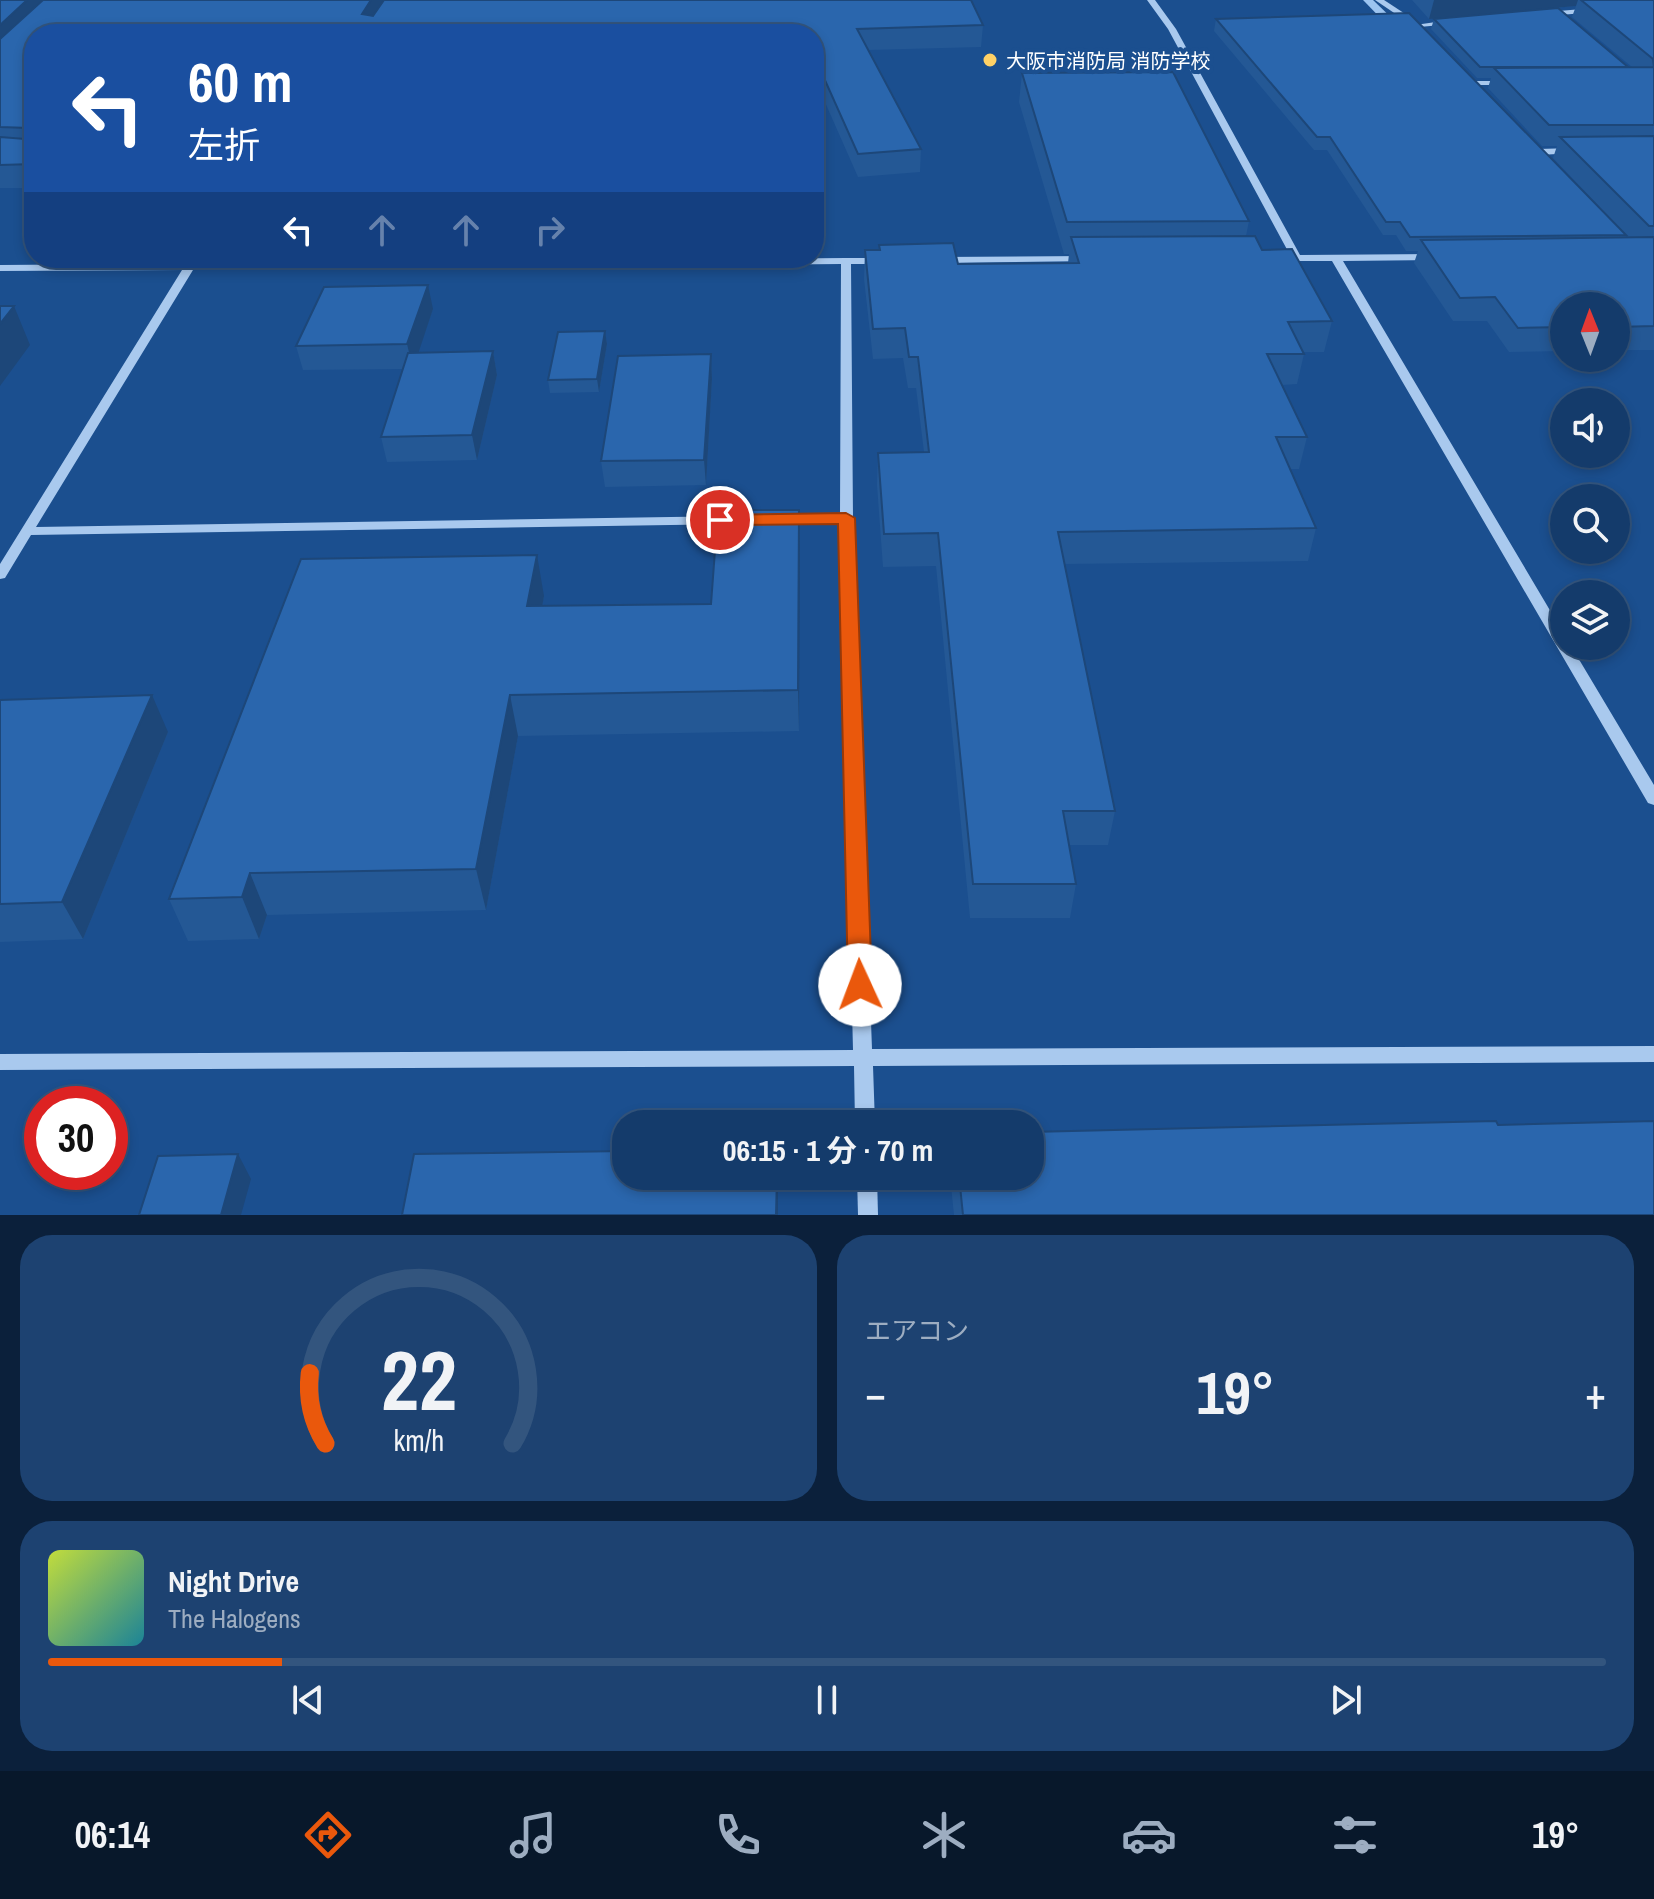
<!DOCTYPE html>
<html lang="ja">
<meta charset="utf-8">
<style>
:root{--surface:#143b6b;--page:#1d4271;--text:#f1f3f6;--muted:#9dadc1;--line:#33557e;--accent:#ea580c}
body{margin:0;font-family:"Archivo Narrow","Noto Sans JP",sans-serif;background:var(--page);color:var(--text);height:100vh;display:flex;flex-direction:column;font-size:30px;white-space:nowrap}
*{box-sizing:border-box;margin:0}
p{font-size:26px;color:var(--muted)}
.icon{flex:none;width:44px;height:44px;fill:none;stroke:currentColor;stroke-width:2;stroke-linecap:round;stroke-linejoin:round}
.map{position:relative;height:1215px;overflow:hidden}
.details{display:flex;flex-direction:column;gap:20px;padding:20px;background:#0b203b;flex:1}
.details>*{flex:none}
.top-card{position:absolute;left:24px;top:24px;width:800px;height:244px;border-radius:32px;box-shadow:0 4px 12px #0003,0 0 0 2px var(--line);background:#1a4fa0;color:#fff;overflow:hidden}
.needle{width:52px;rotate:359deg}
.buttons{position:absolute;left:1550px;top:292px;display:grid;gap:16px}
.buttons a{display:grid;place-items:center;width:80px;height:80px;border-radius:50%;background:var(--surface);box-shadow:0 4px 12px #0003,0 0 0 2px var(--line);font-size:40px}
.speed{position:absolute;left:24px;top:1086px;display:flex;gap:16px;font-size:40px;font-weight:700;text-align:center}
.speed>*{display:grid;place-content:center;width:104px;height:104px;border-radius:50%;background:var(--surface);box-shadow:0 4px 12px #0003,0 0 0 2px var(--line);line-height:1}
.speed .limit{border:12px solid #d22;background:#fff;color:#111}
.pin{position:absolute;display:grid;place-items:center;width:68px;height:68px;color:#fff;margin:-34px;border:4px solid #fff;border-radius:50%;box-shadow:0 2px 8px #0007}
.me{position:absolute;width:88px;margin:-44px;rotate:358deg;stroke-linejoin:round;filter:drop-shadow(0 0 6px #0008)}
.turn{display:flex;align-items:center;gap:28px;height:168px;padding:0 32px;font-size:36px}
.turn .icon{width:104px;height:104px;stroke-width:2.5}
.turn b{display:block;font-size:56px;line-height:68px}
.lanes{display:flex;align-items:center;height:76px;padding:0 32px;background:#0003;justify-content:center;gap:40px;direction:ltr}
.lanes .off{opacity:.35}
.big{font-size:60px;font-weight:700;line-height:1.1}
.details .card{flex:1;display:flex;flex-direction:column;justify-content:center;gap:12px;min-width:0;padding:0 28px;border-radius:32px;background:var(--page)}
.details .dial{align-items:center;gap:0}
.dial svg{height:208px;overflow:visible;fill:none;stroke:var(--line);stroke-width:7;stroke-linecap:round;text-anchor:middle}
.dial text{fill:var(--text);stroke:none}
.song{display:flex;align-items:center;gap:24px}
.cover{width:96px;height:96px;border-radius:12px;background:linear-gradient(135deg,hsl(70 70% 55%),hsl(190 70% 35%))}
.played{height:8px;border-radius:4px;background:linear-gradient(90deg,var(--accent) 15%,var(--line) 15%)}
.keys{display:flex;justify-content:space-around;direction:ltr}
.heat{display:flex;justify-content:space-between;align-items:center;font-size:44px;direction:ltr}
.details .tiles{flex:1;display:grid;gap:20px;grid-template-columns:1fr 1fr}
.card:last-child{grid-column:span 2}
.trip{position:absolute;left:612px;top:1110px;width:432px;height:80px;border-radius:32px;background:var(--surface);box-shadow:0 4px 12px #0003,0 0 0 2px var(--line);font-weight:700;line-height:80px;text-align:center}
.menu{display:flex;height:128px;justify-content:space-around;align-items:center;background:#08182b;color:var(--muted)}
.menu .icon{width:56px;height:56px}
.menu .active{color:var(--accent)}
.menu b{font-size:36px;color:var(--text)}
.map>svg:first-child{display:block}
</style>
<div class="map">
<svg width="1654" height="1215" viewBox="0 0 1654 1215">
<rect width="100%" height="100%" fill="#1b4f8f"/>
<g fill="none" stroke-linecap="round" stroke-linejoin="round">
<!-- stream -->
<path fill="#9cc4f0" fill-rule="evenodd" d="M1363 0H1373L1402 28V32H1394Z"/>
<!-- minor -->
<g fill="#a9c9ee" fill-rule="evenodd">
<path d="M1147 0H1155L1176 29 1300 255 1436 254 1441 257 1436 260 1343 261 1564 634V646H1571L1654 785V805L1648 803 1332 261H1280L1275 258 1280 255H1290L1168 29Z"/>
<path d="M1375 0H1384L1416 21 1409 23Z"/>
<path d="M1594 8 1598 10 1597 12 1547 16 1543 14 1547 12Z"/>
<path d="M1450 20H1453V24L1419 27 1415 25Z"/>
<path d="M1471 81H1509L1513 83 1509 85H1474L1470 83Z"/>
<path d="M1574 148 1577 149V153L1538 155 1533 152 1538 149Z"/>
<path d="M1088 256 1092 257V261L940 263 935 260 940 257Z"/>
<path d="M846 258H884L889 261 884 264H851L853 518 872 1049 1654 1046V1062L873 1066 875 1124H855L854 1066 0 1070V1054L853 1050 840 522 781 523 774 519 781 515 840 514 841 264 193 270 36 527 736 516 743 520 736 524 31 535 5 578 0 579V564L182 270 0 271V265Z"/>
<path d="M857 1176H877L878 1215H858Z"/>
</g>
</g>
<!-- wall -->
<g fill="#245895">
<path d="M0 0H383V1L983 25 981 47 868 50 921 149 920 172 858 177 824 100 814 101V34H34V188H0Z"/>
<path d="M1412 0H1654V350H1616V306H1564V351L1509 352 1487 321H1453L1414 263 1418 251H1406L1396 235H1383L1327 150H1314L1214 31 1216 19 1626 235V238H1629L1553 158 1557 146H1542L1488 88 1491 78H1477L1431 29 1434 19 1632 67 1572 17 1576 6 1429 19Z"/>
<path d="M1022 73 1249 221 1246 236 1262 250 1332 321 1324 352H1303L1304 354 1297 384 1282 385 1307 437 1299 469H1290L1316 528 1308 561 1064 564 1115 811 1108 845H1069L1076 884 1070 918H970L936 566 883 567 877 485 878 453 924 452 916 388H908L903 358 873 359 864 279 865 250H879V245L958 264 1068 263 1069 254H1064L1019 102Z"/>
<path d="M433 309 418 352 493 351 497 375 477 460 387 462 381 437 403 369 303 370 296 346Z"/>
<path d="M605 331 607 344 599 392 550 393 548 380Z"/>
<path d="M711 354 712 379 706 485 605 487 601 461Z"/>
<path d="M799 510V731L518 736 486 910 267 915 259 939 188 941 169 899 544 596 542 606 711 604Z"/>
<path d="M0 700 168 732 83 939 0 942Z"/>
<path d="M1498 1125 1654 1215H954L950 1176H1030Z"/>
</g>
<!-- shaded-wall -->
<g fill="#1d4779">
<path d="M27 0H56L0 54V25Z"/>
<path d="M371 0H383L384 6 366 34 362 14Z"/>
<path d="M1434 0H1578L1576 6 1429 19Z"/>
<path d="M428 285 433 309 413 369 407 344Z"/>
<path d="M14 306 30 345 0 386V324Z"/>
<path d="M605 331 607 344 599 392 597 379Z"/>
<path d="M493 351 497 375 477 460 472 435Z"/>
<path d="M711 354 712 379 706 485 704 460Z"/>
<path d="M799 510 800 550 799 731 798 690Z"/>
<path d="M537 555 544 596 535 647 527 606Z"/>
<path d="M152 695 168 732 83 939 62 902Z"/>
<path d="M510 695 518 736 486 910 476 869Z"/>
<path d="M250 873 267 915 259 939 242 897Z"/>
<path d="M238 1154 251 1179 241 1215H221Z"/>
<path d="M777 1176H778V1215H776Z"/>
</g>
<!-- building -->
<g fill="#2a66ad" stroke="#1d4779" stroke-width="2">
<path d="M0 0H27L0 25Z"/>
<path d="M43 0H371L362 14 373 16 384 0H971L983 25 857 29 921 149 858 154 824 78H814V34H34V164L0 165V137L25 139 28 128 0 127V39Z"/>
<path d="M1581 0H1654V125H1549L1494 68 1654 67 1653 59Z"/>
<path d="M1558 8 1628 67H1480L1434 19Z"/>
<path d="M1409 13 1626 235 1410 237 1400 222H1386L1330 137H1317L1216 19Z"/>
<path d="M1173 72 1249 221 1067 222 1022 73Z"/>
<path d="M1654 136V226H1649L1560 137Z"/>
<path d="M1255 236 1262 250 1292 249 1332 321 1288 322 1304 354H1267L1307 437H1276L1316 528 1058 532 1115 811H1063L1076 884H973L938 533 884 534 878 453 929 452 918 357H909L905 328 873 329 865 250H880L879 245 953 243 958 264 1079 263 1071 237Z"/>
<path d="M1654 237V326L1616 327V306H1564V327L1518 328 1495 297 1460 298 1421 240Z"/>
<path d="M428 285 407 344 296 346 324 287Z"/>
<path d="M0 306H14L0 324Z"/>
<path d="M605 331 597 379 548 380 558 332Z"/>
<path d="M493 351 472 435 381 437 408 353Z"/>
<path d="M711 354 704 460 601 461 618 356Z"/>
<path d="M718 510H799L798 690 510 695 476 869 250 873 242 897 169 899 301 559 537 555 527 606 711 604Z"/>
<path d="M152 695 62 902 0 904V700Z"/>
<path d="M1496 1121 1498 1125 1654 1121V1215H963L959 1176H1030V1132Z"/>
<path d="M626 1151V1176H777L776 1215H402L414 1154Z"/>
<path d="M238 1154 221 1215H139L158 1156Z"/>
</g>
<!-- route -->
<path fill="#ea580c" stroke="#983908" stroke-width="2" d="M846 513 855 518 872 985 869 992 860 995 852 992 848 985 838 524 720 525 712 520 720 515Z"/>
<!-- markers -->
<circle fill="#ffd166" stroke="#1b4f8f" stroke-width="3" cx="990" cy="60" r="8"/>
<g text-anchor="middle" dominant-baseline="central" stroke-width="8" stroke-linejoin="round" paint-order="stroke">
<!-- far-poi labels -->
<g font-size="20" fill="#fff" stroke="#1b4f8f" text-anchor="start">
<text x="1006" y="60">大阪市消防局 消防学校</text>
</g>
</g>
</svg>
<div class="buttons">
<a><svg class="needle" viewBox="-14 -14 28 28"><path d="M0-13l5 13h-10z" fill="#e53935"/><path d="M0 13l5-13h-10z" fill="#9dadc1"/></svg></a>
<a><svg class="icon" aria-label="sound" viewBox="0 0 24 24"><path d="M4 9h4l5-4v14l-5-4H4zM17 9q2 3 0 6"/></svg></a>
<a><svg class="icon" aria-label="search" viewBox="0 0 24 24"><circle cx="10" cy="10" r="6"/><path d="M15 15l6 6"/></svg></a>
<a><svg class="icon" aria-label="layers" viewBox="0 0 24 24"><path d="M12 4l9 5-9 5-9-5zM3 14l9 5 9-5"/></svg></a>
</div>
<div class="speed"><div class="limit">30</div></div>
<div class="pin" style="left:720px;top:520px;background:#d93025"><svg class="icon" aria-label="arrive" viewBox="0 0 24 24"><path d="M6 21V4h12l-3 4 3 4H6"/></svg></div>
<svg class="me" style="left:860px;top:985px" viewBox="-20 -20 40 40"><circle r="19" fill="#fff"/><path d="M0-13L10 11 0 6-10 11z" fill="#ea580c"/></svg>
<div class="trip">06:15 · 1 分 · 70 m</div>
<div class="top-card">
<div class="turn"><svg class="icon" aria-label="left" viewBox="0 0 24 24"><path d="M17 20v-9H6M10 6l-5 5 5 5"/></svg><div><b>60 m</b>左折</div></div>
<div class="lanes"><svg class="icon" aria-label="left" viewBox="0 0 24 24"><path d="M17 20v-9H6M10 6l-5 5 5 5"/></svg><svg class="icon off" aria-label="ahead" viewBox="0 0 24 24"><path d="M12 20V5M6 11l6-6 6 6"/></svg><svg class="icon off" aria-label="ahead" viewBox="0 0 24 24"><path d="M12 20V5M6 11l6-6 6 6"/></svg><svg class="icon off" aria-label="right" viewBox="0 0 24 24"><path d="M7 20v-9h11M14 6l5 5-5 5"/></svg></div>
</div>
</div>
<section class="details">
<div class="tiles">
<div class="card dial"><svg viewBox="0 0 100 80">
<path d="M14 69A42 42 0 1 1 86 69"/>
<path d="M14 69A42 42 0 0 1 8 42" stroke="#ea580c"/>
<text x="50" y="56" font-size="32" font-weight="700">22</text>
<text x="50" y="72" font-size="11">km/h</text>
</svg></div>
<div class="card"><p>エアコン</p>
<div class="heat"><a>−</a><b class="big">19°</b><a>+</a></div>
</div>
<div class="card">
<div class="song"><i class="cover"></i><div><b>Night Drive</b><p>The Halogens</p></div></div>
<div class="played"></div>
<div class="keys"><svg class="icon" aria-label="previous" viewBox="0 0 24 24"><path d="M18 5L8 12l10 7zM5 5v14"/></svg><svg class="icon" aria-label="pause" viewBox="0 0 24 24"><path d="M8 5v14M16 5v14"/></svg><svg class="icon" aria-label="next" viewBox="0 0 24 24"><path d="M6 5l10 7-10 7zM19 5v14"/></svg></div>
</div>
</div>
</section>
<nav class="menu">
<b>06:14</b>
<svg class="icon active" aria-label="directions" viewBox="0 0 24 24"><path d="M12 3l9 9-9 9-9-9zM9 14v-3h6M13 9l2 2-2 2"/></svg>
<svg class="icon" aria-label="music" viewBox="0 0 24 24"><path d="M9 18V5l10-2v13"/><circle cx="6" cy="18" r="3"/><circle cx="16" cy="16" r="3"/></svg>
<svg class="icon" aria-label="phone" viewBox="0 0 24 24"><path d="M5 4h4l2 5-3 2q2 4 5 5l2-3 5 2v4C11 20 4 13 5 4z"/></svg>
<svg class="icon" aria-label="climate" viewBox="0 0 24 24"><path d="M12 3v18M4 7l16 10M4 17L20 7"/></svg>
<svg class="icon" aria-label="car" viewBox="0 0 24 24"><path d="M5 17H2v-5l4-1 3-4h7l3 4 3 1v5h-3M9 17h6M6 11h13"/><circle cx="7" cy="17" r="2"/><circle cx="17" cy="17" r="2"/></svg>
<svg class="icon" aria-label="filters" viewBox="0 0 24 24"><path d="M4 7h16M4 17h16"/><circle cx="9" cy="7" r="2"/><circle cx="15" cy="17" r="2"/></svg>
<b>19°</b>
</nav>
